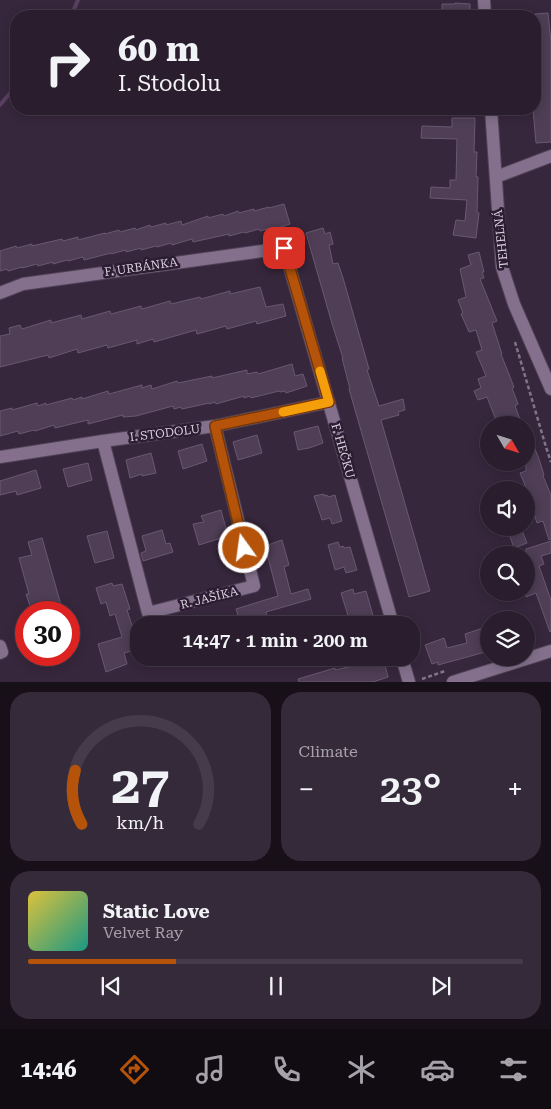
<!DOCTYPE html>
<meta charset="utf-8">
<style>
:root{--surface:#291d2e;--page:#352a3a;--text:#f1f3f6;--muted:#a5a2aa;--line:#453b4a;--accent:#b45309}
body{margin:0;font-family:"Roboto Serif",serif;background:var(--page);color:var(--text);height:100vh;display:flex;flex-direction:column;font-size:19px;white-space:nowrap}
*{box-sizing:border-box;margin:0}
p{font-size:16px;color:var(--muted)}
.icon{flex:none;width:28px;height:28px;fill:none;stroke:currentColor;stroke-width:2;stroke-linecap:round;stroke-linejoin:round}
.map{position:relative;height:682px;overflow:hidden}
.sheet{display:flex;flex-direction:column;gap:10px;padding:10px;background:#171019;flex:1}
.sheet>*{flex:none}
.banner{position:absolute;left:10px;top:10px;width:531px;height:105px;border-radius:20px;box-shadow:0 2px 12px #0003,0 0 0 1px var(--line);background:#291d2e;color:var(--text);overflow:hidden}
.needle{width:32px;rotate:129deg}
.tools{position:absolute;left:480px;top:416px;display:grid;gap:10px}
.tools a{display:grid;place-items:center;width:55px;height:55px;border-radius:50%;background:var(--surface);box-shadow:0 2px 12px #0003,0 0 0 1px var(--line);font-size:25px}
.speed{position:absolute;left:15px;top:601px;display:flex;gap:10px;font-size:25px;font-weight:700;text-align:center}
.speed>*{display:grid;place-content:center;width:65px;height:65px;border-radius:50%;background:var(--surface);box-shadow:0 2px 12px #0003,0 0 0 1px var(--line);line-height:1}
.speed .limit{border:8px solid #d22;background:#fff;color:#111}
.pin{position:absolute;display:grid;place-items:center;width:42px;height:42px;color:#fff;margin:-21px;border-radius:10px;box-shadow:0 2px 8px #0006}
.me{position:absolute;width:55px;margin:-28px;rotate:346deg;stroke-linejoin:round;filter:drop-shadow(0 0 4px #0008)}
.turn{display:flex;align-items:center;gap:18px;height:105px;padding:0 25px;font-size:22px}
.turn .icon{width:65px;height:65px;stroke-width:2.5}
.turn b{display:block;font-size:35px;line-height:42px}
.big{font-size:38px;font-weight:600;line-height:1.1}
.sheet .card{flex:1;display:flex;flex-direction:column;justify-content:center;gap:8px;min-width:0;padding:0 18px;border-radius:20px;background:var(--page)}
.sheet .dial{align-items:center;gap:0}
.dial svg{height:130px;overflow:visible;fill:none;stroke:var(--line);stroke-width:7;stroke-linecap:round;text-anchor:middle}
.dial text{fill:var(--text);stroke:none}
.song{display:flex;align-items:center;gap:15px}
.cover{width:60px;height:60px;border-radius:8px;background:linear-gradient(135deg,hsl(50 70% 55%),hsl(170 70% 35%))}
.played{height:5px;border-radius:2px;background:linear-gradient(90deg,var(--accent) 30%,var(--line) 30%)}
.keys{display:flex;justify-content:space-around;direction:ltr}
.heat{display:flex;justify-content:space-between;align-items:center;font-size:28px;direction:ltr}
.sheet .tiles{flex:1;display:grid;gap:10px;grid-template-columns:1fr 1fr}
.card:last-child{grid-column:span 2}
.trip{position:absolute;left:130px;top:616px;width:290px;height:50px;border-radius:20px;background:var(--surface);box-shadow:0 2px 12px #0003,0 0 0 1px var(--line);font-weight:600;line-height:50px;text-align:center}
.tab-bar{display:flex;height:80px;justify-content:space-around;align-items:center;background:#100c12;color:var(--muted)}
.tab-bar .icon{width:35px;height:35px}
.tab-bar .selected{color:var(--accent)}
.tab-bar b{font-size:22px;color:var(--text)}
.map>svg:first-child{display:block}
</style>
<div class="map">
<svg width="551" height="682" viewBox="0 0 551 682">
<rect width="100%" height="100%" fill="#37273d"/>
<g fill="none" stroke-linecap="round" stroke-linejoin="round">
<!-- stream -->
<g stroke="#594061" stroke-width="4">
<path d="M71 16 78 0"/>
<path d="M0 105 16 86"/>
</g>
</g>
<!-- building -->
<g fill="#4f3e56" stroke="#6a5871">
<path d="M455 3 470 4V16H442V4H455Z"/>
<path d="M548 13 551 42V142L536 143 533 109H535V14Z"/>
<path d="M452 118H475L474 152H477L476 177H478L477 212 479 213 476 238 453 235 456 220 465 221 467 200 430 198 431 187 450 188V180H456L457 139 421 138 422 126 452 127Z"/>
<path d="M284 204 290 224 275 229 274 227 260 231 259 229 245 233 244 232 229 236V234L193 242 192 239 172 245 171 243 157 247 156 246 141 250V248L126 252V250L111 254V253L84 260 83 257 68 261 67 260 53 264V262L38 266 37 264 22 268V267L8 271 7 269 0 271V251L16 246 17 248 32 244V246L62 239 63 241 78 237V240L105 233V234L119 230 120 232 135 228 136 230 150 225 151 227 166 223V225L181 221 182 225 208 216V218L223 214 224 216 238 211 239 213 254 209V211L269 207V208Z"/>
<path d="M323 228 325 234 330 232 333 244 329 245 333 264 338 263 343 278 369 369 367 370 379 406 403 399 405 410 398 412 399 415 381 420 430 591 409 597 349 389H350L342 358H343L333 327 306 233Z"/>
<path d="M479 252 484 272H482L484 278 480 279 497 321 492 323 502 354H501L514 387 512 388 518 404 515 406 521 422 512 425H498L487 397 478 400 474 391 481 388 478 379 486 376 476 352 482 350 476 330 469 332 461 314 463 313 458 300 466 297 460 269 471 265 468 255Z"/>
<path d="M260 287 266 307 283 304 286 316 257 324 256 321 227 329 226 326 197 334 196 330 154 342 153 339 137 344V340L108 348 107 345 78 353 77 349 49 358 48 355 0 367V336L10 334 9 328 20 325 22 329 51 320V323L81 315 82 319 110 311 111 314 141 306 142 309 170 301 171 304 200 297 201 299 230 291V294Z"/>
<path d="M292 364 295 376 303 374 307 386 286 393 285 391 280 392 279 391 251 398 250 396 244 398V396L216 404 215 402 209 404V403L182 409 181 407 174 409 173 406 136 416 123 417V415L88 424V420L55 428 54 425 35 431 34 430 19 434 18 431 0 436V411L12 408V410L37 403 38 406 46 403V405L72 398 73 400 82 397V399L108 391 109 394 142 385V388L151 385 152 389 177 381 178 383 212 376V378L247 370V374L257 372 258 374Z"/>
<path d="M318 426 323 443 309 448 298 450 294 432Z"/>
<path d="M527 429 539 459 544 475 543 476 551 495V539L549 540 543 521 537 523 532 508 534 507 520 473 526 471Z"/>
<path d="M257 435 262 453 238 460 233 442Z"/>
<path d="M202 444 207 461 183 469 178 451Z"/>
<path d="M151 453 156 473 142 476V474L130 478 126 460Z"/>
<path d="M88 463 92 480 68 487 63 469Z"/>
<path d="M36 470 41 488 17 495 16 491 0 495V481Z"/>
<path d="M324 494V496L327 495 328 497 335 495 342 521 332 524 330 518 322 520 314 496Z"/>
<path d="M221 510 228 536 199 545 193 524 204 522 201 516Z"/>
<path d="M507 528H521L527 543 514 548Z"/>
<path d="M162 530 166 544 170 543 173 552 143 561 141 553 146 551 142 536Z"/>
<path d="M107 531 114 558 95 563 87 536Z"/>
<path d="M42 538 63 612H32L26 594H29L19 558 32 555 28 542Z"/>
<path d="M282 540 289 565 284 567 291 594 308 589 311 599 266 612 270 625H241L236 609 278 596 265 546Z"/>
<path d="M551 541V553L541 556 544 564 539 566 551 600V631L550 632 536 593 526 597V549Z"/>
<path d="M338 542 340 547 343 546 344 548 350 547 357 570 346 573 344 567 335 570 328 545Z"/>
<path d="M112 583 113 586 122 584 130 609 127 610 136 638 139 637V649L124 653 127 664 106 672 98 644 122 637 115 614 110 616 106 602 101 604 96 588Z"/>
<path d="M353 589 354 594 366 591 374 619 351 625 341 593Z"/>
<path d="M483 628 487 638H489V651L438 665V662L432 664 425 645 444 638 447 648 467 643 465 634Z"/>
<path d="M371 658H376L378 667 385 665 388 677 373 682H299L298 679 335 668V670L357 665 356 662Z"/>
</g>
<g fill="none" stroke-linecap="round" stroke-linejoin="round">
<!-- minor casing -->
<g stroke="#514257" stroke-width="14">
<g id="minor">
<path d="M484 0 485 16"/>
<path d="M491 109 502 267 514 304 551 389"/>
<path d="M496 177 551 156"/>
<path d="M0 293 23 284 284 248 393 625"/>
<path d="M103 441 148 613 254 586 215 426"/>
<path d="M0 457 103 441 215 426 329 402"/>
<path d="M0 646 2 652 0 653"/>
<path d="M402 658 409 682"/>
<path d="M453 682 551 651"/>
</g>
</g>
<!-- path -->
<g stroke="#827587" stroke-width="2.5" stroke-dasharray="4 2.5" stroke-linecap="butt">
<path d="M515 342 546 447 551 462"/>
<path d="M422 679 445 671"/>
</g>
<!-- minor -->
<use href="#minor" stroke="#84708c" stroke-width="12"/>
</g>
<g fill="none" stroke-linecap="round" stroke-linejoin="round">
<!-- route casing -->
<g stroke="#753606" stroke-width="12">
<path id="route" d="M244 548 215 426 329 402 284 248"/>
</g>
<!-- route -->
<use href="#route" stroke="#b45309" stroke-width="9"/>
<!-- slow -->
<path stroke="#f59e0b" stroke-width="9" d="M283 412 329 402 320 371"/>
</g>
<g text-anchor="middle" dominant-baseline="central" stroke-width="5" stroke-linejoin="round" paint-order="stroke">
<!-- street labels -->
<g font-size="12" fill="#d9cfdd" stroke="#2d1d33">
<text transform="translate(501 239) rotate(-96)">TEHELNÁ</text>
<text transform="translate(141 267) rotate(-8)">F. URBÁNKA</text>
<text transform="translate(165 433) rotate(-7)">I. STODOLU</text>
<text transform="translate(343 451) rotate(74)">F. HEČKU</text>
<text transform="translate(209 598) rotate(-14)">R. JAŠÍKA</text>
</g>
</g>
</svg>
<div class="tools">
<a><svg class="needle" viewBox="-14 -14 28 28"><path d="M0-13l5 13h-10z" fill="#e53935"/><path d="M0 13l5-13h-10z" fill="#a5a2aa"/></svg></a>
<a><svg class="icon" aria-label="sound" viewBox="0 0 24 24"><path d="M4 9h4l5-4v14l-5-4H4zM17 9q2 3 0 6"/></svg></a>
<a><svg class="icon" aria-label="search" viewBox="0 0 24 24"><circle cx="10" cy="10" r="6"/><path d="M15 15l6 6"/></svg></a>
<a><svg class="icon" aria-label="layers" viewBox="0 0 24 24"><path d="M12 4l9 5-9 5-9-5zM3 14l9 5 9-5"/></svg></a>
</div>
<div class="speed"><div class="limit">30</div></div>
<div class="pin" style="left:284px;top:248px;background:#d93025"><svg class="icon" aria-label="arrive" viewBox="0 0 24 24"><path d="M6 21V4h12l-3 4 3 4H6"/></svg></div>
<svg class="me" style="left:244px;top:548px" viewBox="-20 -20 40 40"><circle r="17" fill="#b45309" stroke="#fff" stroke-width="3"/><path d="M0-11L8 9 0 5-8 9z" fill="#fff"/></svg>
<div class="trip">14:47 · 1 min · 200 m</div>
<div class="banner">
<div class="turn"><svg class="icon" aria-label="right" viewBox="0 0 24 24"><path d="M7 20v-9h11M14 6l5 5-5 5"/></svg><div><b>60 m</b>I. Stodolu</div></div>
</div>
</div>
<section class="sheet">
<div class="tiles">
<div class="card dial"><svg viewBox="0 0 100 80">
<path d="M14 69A42 42 0 1 1 86 69"/>
<path d="M14 69A42 42 0 0 1 10 36" stroke="#b45309"/>
<text x="50" y="56" font-size="32" font-weight="700">27</text>
<text x="50" y="72" font-size="11">km/h</text>
</svg></div>
<div class="card"><p>Climate</p>
<div class="heat"><a>−</a><b class="big">23°</b><a>+</a></div>
</div>
<div class="card">
<div class="song"><i class="cover"></i><div><b>Static Love</b><p>Velvet Ray</p></div></div>
<div class="played"></div>
<div class="keys"><svg class="icon" aria-label="previous" viewBox="0 0 24 24"><path d="M18 5L8 12l10 7zM5 5v14"/></svg><svg class="icon" aria-label="pause" viewBox="0 0 24 24"><path d="M8 5v14M16 5v14"/></svg><svg class="icon" aria-label="next" viewBox="0 0 24 24"><path d="M6 5l10 7-10 7zM19 5v14"/></svg></div>
</div>
</div>
</section>
<nav class="tab-bar">
<b>14:46</b>
<svg class="icon selected" aria-label="directions" viewBox="0 0 24 24"><path d="M12 3l9 9-9 9-9-9zM9 14v-3h6M13 9l2 2-2 2"/></svg>
<svg class="icon" aria-label="music" viewBox="0 0 24 24"><path d="M9 18V5l10-2v13"/><circle cx="6" cy="18" r="3"/><circle cx="16" cy="16" r="3"/></svg>
<svg class="icon" aria-label="phone" viewBox="0 0 24 24"><path d="M5 4h4l2 5-3 2q2 4 5 5l2-3 5 2v4C11 20 4 13 5 4z"/></svg>
<svg class="icon" aria-label="climate" viewBox="0 0 24 24"><path d="M12 3v18M4 7l16 10M4 17L20 7"/></svg>
<svg class="icon" aria-label="car" viewBox="0 0 24 24"><path d="M5 17H2v-5l4-1 3-4h7l3 4 3 1v5h-3M9 17h6M6 11h13"/><circle cx="7" cy="17" r="2"/><circle cx="17" cy="17" r="2"/></svg>
<svg class="icon" aria-label="filters" viewBox="0 0 24 24"><path d="M4 7h16M4 17h16"/><circle cx="9" cy="7" r="2"/><circle cx="15" cy="17" r="2"/></svg>
</nav>
